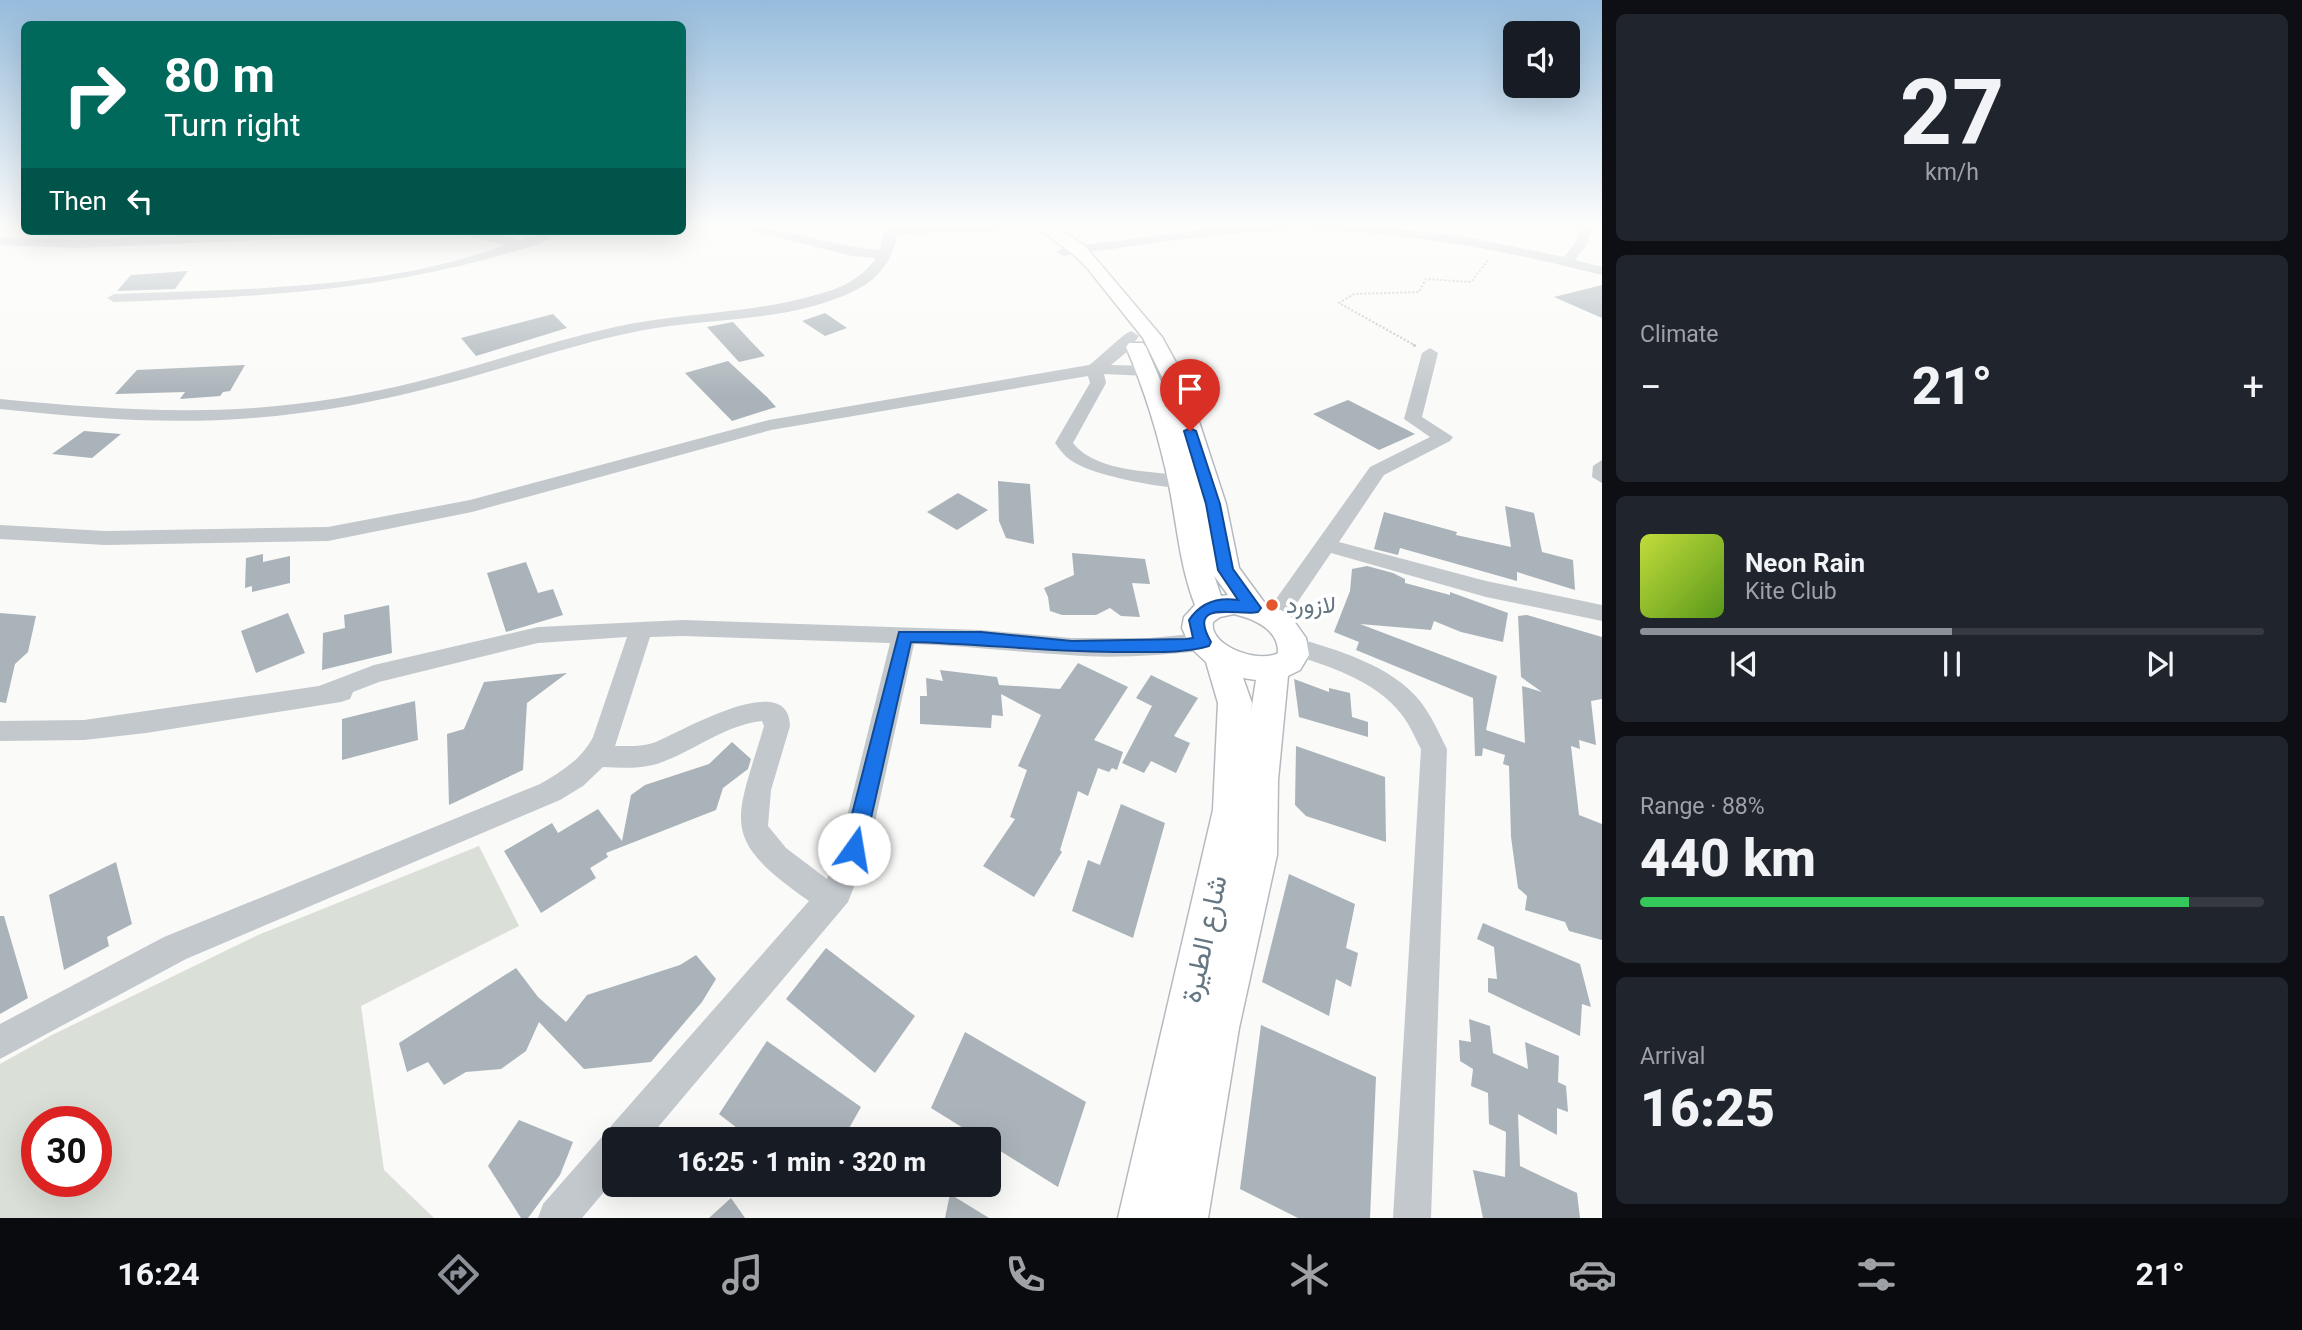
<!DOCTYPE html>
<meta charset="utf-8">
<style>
:root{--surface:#171b24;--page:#20242c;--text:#f1f3f6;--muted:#9ea1a6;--line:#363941;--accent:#8c9099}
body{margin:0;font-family:Roboto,Vazirmatn,sans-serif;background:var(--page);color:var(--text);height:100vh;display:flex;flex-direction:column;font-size:26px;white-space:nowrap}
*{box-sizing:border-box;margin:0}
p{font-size:23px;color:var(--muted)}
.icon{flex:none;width:38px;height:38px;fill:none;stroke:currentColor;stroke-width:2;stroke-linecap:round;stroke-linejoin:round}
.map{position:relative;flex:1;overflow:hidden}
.panel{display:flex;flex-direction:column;gap:14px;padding:14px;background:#0d0f14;width:700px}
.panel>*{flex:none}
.hud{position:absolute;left:21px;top:21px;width:665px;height:214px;border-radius:10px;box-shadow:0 7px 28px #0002;background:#00695c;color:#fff;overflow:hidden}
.fabs{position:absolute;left:1503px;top:21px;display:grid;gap:14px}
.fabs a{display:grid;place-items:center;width:77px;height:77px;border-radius:10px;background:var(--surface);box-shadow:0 7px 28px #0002;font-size:35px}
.speed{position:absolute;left:21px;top:1106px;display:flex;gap:14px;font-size:35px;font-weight:700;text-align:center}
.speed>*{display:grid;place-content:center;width:91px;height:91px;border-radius:50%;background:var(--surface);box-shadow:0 7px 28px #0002;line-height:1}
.speed .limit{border:10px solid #d22;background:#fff;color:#111}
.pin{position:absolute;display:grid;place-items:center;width:60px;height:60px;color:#fff;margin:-72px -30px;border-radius:50% 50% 50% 0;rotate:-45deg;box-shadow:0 0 7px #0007}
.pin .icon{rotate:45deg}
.me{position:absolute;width:77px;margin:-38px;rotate:13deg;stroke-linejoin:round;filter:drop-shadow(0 0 5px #0008)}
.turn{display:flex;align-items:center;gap:24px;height:147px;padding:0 28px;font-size:32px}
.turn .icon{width:91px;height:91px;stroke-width:2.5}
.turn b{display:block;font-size:49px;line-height:60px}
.then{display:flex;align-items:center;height:66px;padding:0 28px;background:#0003;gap:14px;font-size:26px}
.big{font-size:52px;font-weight:800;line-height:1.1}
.panel .widget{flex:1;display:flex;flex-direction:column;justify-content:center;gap:10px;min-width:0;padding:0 24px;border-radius:10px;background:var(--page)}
.panel .dial{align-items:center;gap:0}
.dial b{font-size:91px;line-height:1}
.song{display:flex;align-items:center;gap:21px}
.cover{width:84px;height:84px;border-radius:10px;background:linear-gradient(135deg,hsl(70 70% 55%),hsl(90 70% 35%))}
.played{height:7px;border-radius:4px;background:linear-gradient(90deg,var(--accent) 50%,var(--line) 50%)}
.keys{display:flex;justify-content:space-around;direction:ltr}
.heat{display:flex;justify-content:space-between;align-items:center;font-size:38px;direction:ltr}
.charge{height:10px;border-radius:5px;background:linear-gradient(90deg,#34c759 88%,var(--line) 0)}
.trip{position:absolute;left:602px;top:1127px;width:399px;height:70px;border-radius:10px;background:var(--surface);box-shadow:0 7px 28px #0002;font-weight:800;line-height:70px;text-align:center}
.tabs{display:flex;height:112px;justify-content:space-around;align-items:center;background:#090b0e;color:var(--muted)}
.tabs .icon{width:49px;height:49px}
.tabs .selected{color:var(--accent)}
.tabs b{font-size:32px;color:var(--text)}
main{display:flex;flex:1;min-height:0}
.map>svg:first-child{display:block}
</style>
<main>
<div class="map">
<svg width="1602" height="1218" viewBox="0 0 1602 1218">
<rect width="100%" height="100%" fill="#fafaf8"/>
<!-- green -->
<path fill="#dadfd7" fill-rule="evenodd" d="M479 846 519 926 361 1006 384 1170 434 1218H0V1064L52 1035 258 935ZM37 1122H96V1181H37Z"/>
<!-- building -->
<g fill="#aab3b9">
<path d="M188 271 175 289 117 291 131 275Z"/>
<path d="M1602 285V318L1554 297Z"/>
<path d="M825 313 847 328 825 336 802 321Z"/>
<path d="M553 314 567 328 476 356 461 338Z"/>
<path d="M733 322 745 335 765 356 739 362 707 327Z"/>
<path d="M728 361 767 397 776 407 732 421 685 373Z"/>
<path d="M245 365 230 391 223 392 220 396 180 399 185 392 115 394 137 370Z"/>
<path d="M1348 400 1415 434 1379 450 1313 414Z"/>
<path d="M84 431 121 434 92 458 52 454Z"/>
<path d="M998 481 1030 484 1034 544 1006 538 999 521Z"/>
<path d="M958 493 988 510 957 530 927 512Z"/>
<path d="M1505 506 1534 513 1542 552 1573 560 1575 590 1517 572V581L1400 548 1398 555 1374 549 1384 512 1457 532 1456 535 1511 547Z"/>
<path d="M1072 553 1145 559 1150 584 1132 583 1140 617 1121 616 1110 608 1096 615H1062L1050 611 1048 597 1044 588 1074 575Z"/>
<path d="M263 554V562L290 556V583L252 592V586L245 588 246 558Z"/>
<path d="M526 562 538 593 553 589 563 615 506 632 487 573Z"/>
<path d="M1367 566 1393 573 1405 579V583L1450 595V592L1508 613 1503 642 1461 632 1434 621 1431 630 1360 624 1497 676 1486 730 1525 743 1522 686 1542 692 1521 677 1518 616 1527 615 1602 637V699L1591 701 1596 745 1579 740 1580 749 1571 746 1579 815 1602 824V940L1569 931 1565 922 1525 910 1527 896 1518 888 1511 837 1509 766 1503 764 1505 755 1483 748 1482 756H1475L1473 698 1356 650 1359 642 1334 632 1350 591 1352 569Z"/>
<path d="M389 605 392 653 322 670 323 633 345 628 344 615Z"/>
<path d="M0 613 36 616 28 652 15 664 6 703 0 702Z"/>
<path d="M288 613 305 653 256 673 241 631Z"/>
<path d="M1078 663 1128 687 1094 740 1123 752 1117 770 1112 768 1109 772 1098 768 1088 796 1078 791 1060 850 1062 852 1034 897 983 866 1015 819 1010 817 1027 770 1018 766 1041 715 1001 694 1003 716 992 715 991 728 920 724V696H927L926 678 943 681 940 670 997 677 999 685 1060 689Z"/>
<path d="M567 673 527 703 523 770 449 805 447 734 464 729 484 682Z"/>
<path d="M1151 675 1198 698 1174 736 1190 743 1176 773 1151 761 1144 773 1122 763 1152 706 1136 698Z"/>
<path d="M1294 679 1329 692V688L1350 693 1352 717 1368 722V737L1299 717Z"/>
<path d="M415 701 418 740 342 760V719Z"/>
<path d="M732 742 751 759 748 769 723 788 716 810 606 853 608 857 590 868 596 878 541 913 504 851 552 823 558 833 598 809 622 841 631 795 645 785 709 764Z"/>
<path d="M1296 746 1385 777 1386 842 1306 816 1295 805Z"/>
<path d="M1121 804 1165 823 1133 938 1072 911 1088 860 1100 865Z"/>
<path d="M116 862 132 924 107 937 109 946 64 970 49 895Z"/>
<path d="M1289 874 1355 904 1346 948 1358 953 1351 987 1336 979 1329 1016 1262 982Z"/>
<path d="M0 916H4L28 998 0 1014Z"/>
<path d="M1483 923 1580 964 1591 1007 1582 1004 1580 1036 1488 992V978L1497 979 1494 947 1477 939Z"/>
<path d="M826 948 915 1016 875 1073 786 999Z"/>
<path d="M696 955 716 979 702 1002 651 1062 584 1069 539 1022 526 1051 501 1069 466 1072 444 1085 428 1062 407 1072 399 1043 516 968 538 997 566 1022 587 995 680 965Z"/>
<path d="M1469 1019 1490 1026 1493 1053 1528 1069 1525 1042 1559 1056 1558 1082 1566 1086 1568 1112 1557 1108V1135L1518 1114 1520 1166 1577 1193 1580 1218H1483L1473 1170 1505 1177 1506 1132 1489 1124 1488 1093 1471 1086 1473 1069 1460 1061 1459 1040 1471 1042Z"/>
<path d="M1261 1025 1376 1077 1370 1218H1298L1240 1189Z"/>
<path d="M965 1032 1086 1102 1058 1187 989 1144V1139H981L931 1108Z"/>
<path d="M767 1041 861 1107 843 1139H751L719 1114Z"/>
<path d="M519 1120 573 1142 560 1175 528 1218H521L488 1166Z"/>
<path d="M950 1194 989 1218H945Z"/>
<path d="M731 1198 745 1218H709Z"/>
</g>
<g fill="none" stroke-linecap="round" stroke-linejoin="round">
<!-- major casing -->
<g stroke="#b5babe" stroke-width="3">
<path id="major" d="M1034 225H1054L1085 246 1162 337 1185 379 1226 504 1239 568 1264 602 1289 614 1306 638 1309 655 1300 670 1288 676 1278 780 1277 855 1239 1028 1208 1218H1118L1213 810 1218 703 1206 662 1191 648 1182 628 1184 617 1195 605C1180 567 1177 525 1169 485 1159 437 1145 391 1126 347L1129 343H1143L1146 347 1171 405 1163 379 1143 338 1088 269 1073 254ZM1214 575 1215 577 1228 595 1221 596ZM1234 614C1254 619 1279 629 1278 653 1259 664 1208 646 1213 622L1220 617ZM1243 678 1256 680 1251 712 1252 703Z"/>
</g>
<!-- path-far1 -->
<path stroke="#bbbfc2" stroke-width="2" stroke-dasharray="2 2" stroke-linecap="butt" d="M1416 346 1339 303 1354 294 1419 292 1426 279 1471 282 1488 260"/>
<!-- path -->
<path stroke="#bbbfc2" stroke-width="2.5" stroke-dasharray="2.5 2.5" stroke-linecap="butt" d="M1413 345 1416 346"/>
<!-- minor -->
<g fill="#c3c8cc" fill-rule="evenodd">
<path d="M728 225C779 225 829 246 880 250L885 225 1005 227 999 231 897 234C894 258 879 279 856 290 790 323 710 317 639 331 573 344 510 367 445 384 382 401 318 413 253 418 168 425 84 418 0 409V399C84 407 169 414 254 408 309 404 363 395 416 382 483 365 548 342 615 327 683 312 753 314 819 294 842 288 862 278 876 258L852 256Z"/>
<path d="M1235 225 1375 226 1467 237 1564 257 1575 243 1580 225H1592L1588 243 1575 260 1602 267V275C1497 249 1390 227 1280 231 1207 233 1135 246 1063 256L1056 252 1063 248Z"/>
<path d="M286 231H379L373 235 78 248 0 245V237L78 240Z"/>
<path d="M454 231C475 231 498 230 518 241L544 231H562C549 243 512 252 494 257 369 292 242 298 114 302L107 298 114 294C243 289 383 290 506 245L456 234Z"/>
<path d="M1131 331 1139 336 1128 351 1111 365 1148 366 1156 371 1148 376 1104 374 1106 383 1073 443C1099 476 1165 470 1203 479L1206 483 1203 487C1178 493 1102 477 1079 465 1068 460 1062 453 1055 443L1090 383 1088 376 771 430 472 512 328 541 105 545 0 539V525L105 531 328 527 470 500 769 420 1089 365C1098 359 1124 333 1131 331Z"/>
<path d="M1430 348 1438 353 1422 417 1453 437 1450 441 1384 475 1339 542 1486 581 1602 605V621L1486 597 1331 553 1282 625 1274 627 1266 625 1262 619 1266 613 1370 467 1430 437 1404 419 1422 353Z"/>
<path d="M1602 460V483L1592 477 1593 466Z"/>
<path d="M683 620 981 630 1071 638H1150L1203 633 1211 636 1215 642 1211 648 1203 651C1159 655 1114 659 1069 655 1017 652 966 646 914 644L869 849 848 902 648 1139H614V1180L582 1218H538L543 1204 601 1138 607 1135 611 1126 809 901C717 837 736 822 764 726L762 721C724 725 693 752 657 764 639 769 621 768 603 767L583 786 560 800 186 959 0 1059V1024L164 937 540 784C561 772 582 759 593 737L627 637 538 643 379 682 353 692 350 699 341 702 146 733 84 740 0 741V721L84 720 319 686 374 665 538 627ZM683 636 890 643 839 849 827 879 786 848 768 826 771 790 790 726C789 666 676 735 653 743 641 747 628 746 615 746L650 637Z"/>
<path d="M1294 637C1337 650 1391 665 1420 701 1431 715 1439 733 1447 749L1431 1218H1393L1421 749C1415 738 1410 725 1402 715 1375 679 1326 666 1286 652L1282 646 1286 640Z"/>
</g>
<!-- major -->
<use href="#major" fill="#fff" fill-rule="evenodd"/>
</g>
<!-- sky -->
<linearGradient id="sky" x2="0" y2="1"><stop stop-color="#96bcdc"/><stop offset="0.57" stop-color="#fdfdfc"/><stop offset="1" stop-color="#fdfdfc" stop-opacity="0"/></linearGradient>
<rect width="1602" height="396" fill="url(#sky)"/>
<!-- route -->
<path fill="#1a73e8" stroke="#114b97" stroke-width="2" d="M1190 428 1196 431 1220 504 1233 569 1261 608 1258 612C1241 617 1185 597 1211 642L1209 646C1184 653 1159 652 1134 652 1059 653 986 644 911 642L864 849 861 855 854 858 846 855 843 849 899 632H981L1072 641 1186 639 1193 638 1189 620C1201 602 1218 597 1238 600L1218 570 1206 504 1184 431Z"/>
<!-- markers -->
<circle fill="#e4572e" stroke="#fff" stroke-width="2.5" cx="1272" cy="605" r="7"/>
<g text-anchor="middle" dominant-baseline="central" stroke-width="7" stroke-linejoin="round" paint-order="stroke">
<!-- poi labels -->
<g font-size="24" fill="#657683" stroke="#fff" text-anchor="start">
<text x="1286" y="605">لازورد</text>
</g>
<!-- near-street labels -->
<g font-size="28" fill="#657683" stroke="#fff">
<text transform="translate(1204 939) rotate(-78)">شارع الطيرة</text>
</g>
</g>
</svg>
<div class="fabs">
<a><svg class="icon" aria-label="sound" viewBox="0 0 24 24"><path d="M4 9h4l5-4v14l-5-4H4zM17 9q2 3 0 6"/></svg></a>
</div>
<div class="speed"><div class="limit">30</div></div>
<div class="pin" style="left:1190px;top:431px;background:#d93025"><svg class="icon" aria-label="arrive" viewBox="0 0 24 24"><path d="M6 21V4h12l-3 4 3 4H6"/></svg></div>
<svg class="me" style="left:854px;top:849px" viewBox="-20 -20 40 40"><circle r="19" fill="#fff"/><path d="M0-13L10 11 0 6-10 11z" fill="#1a73e8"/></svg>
<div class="trip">16:25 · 1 min · 320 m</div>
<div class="hud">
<div class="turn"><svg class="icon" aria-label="right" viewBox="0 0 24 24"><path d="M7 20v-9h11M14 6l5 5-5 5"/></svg><div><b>80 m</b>Turn right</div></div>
<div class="then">Then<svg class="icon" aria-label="left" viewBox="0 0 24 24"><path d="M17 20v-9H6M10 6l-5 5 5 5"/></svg></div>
</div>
</div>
<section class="panel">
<div class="widget dial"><b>27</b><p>km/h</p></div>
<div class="widget"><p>Climate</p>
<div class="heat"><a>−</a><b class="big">21°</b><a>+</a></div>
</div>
<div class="widget">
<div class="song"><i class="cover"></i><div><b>Neon Rain</b><p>Kite Club</p></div></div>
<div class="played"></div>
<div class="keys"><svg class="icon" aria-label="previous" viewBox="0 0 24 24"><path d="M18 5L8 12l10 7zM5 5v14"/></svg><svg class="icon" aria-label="pause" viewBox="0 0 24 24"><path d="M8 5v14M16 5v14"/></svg><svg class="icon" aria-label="next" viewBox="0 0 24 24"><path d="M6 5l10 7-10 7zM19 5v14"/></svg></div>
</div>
<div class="widget"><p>Range · 88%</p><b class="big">440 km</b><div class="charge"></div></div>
<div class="widget"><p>Arrival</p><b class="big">16:25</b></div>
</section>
</main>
<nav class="tabs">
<b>16:24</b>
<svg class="icon selected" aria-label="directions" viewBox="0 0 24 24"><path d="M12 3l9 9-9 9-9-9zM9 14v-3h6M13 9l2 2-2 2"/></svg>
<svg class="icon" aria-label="music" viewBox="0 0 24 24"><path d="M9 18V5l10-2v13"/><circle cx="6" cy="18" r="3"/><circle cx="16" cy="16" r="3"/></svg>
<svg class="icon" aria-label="phone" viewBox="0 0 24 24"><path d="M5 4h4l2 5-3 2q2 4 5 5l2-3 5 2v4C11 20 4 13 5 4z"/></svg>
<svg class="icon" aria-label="climate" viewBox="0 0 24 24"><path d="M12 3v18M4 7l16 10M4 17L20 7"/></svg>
<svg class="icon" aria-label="car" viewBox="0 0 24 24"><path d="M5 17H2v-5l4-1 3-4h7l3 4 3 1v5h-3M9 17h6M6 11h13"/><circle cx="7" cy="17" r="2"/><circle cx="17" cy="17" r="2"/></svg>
<svg class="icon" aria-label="filters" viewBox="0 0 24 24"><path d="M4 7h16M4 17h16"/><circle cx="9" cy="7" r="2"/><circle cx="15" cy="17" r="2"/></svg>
<b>21°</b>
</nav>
